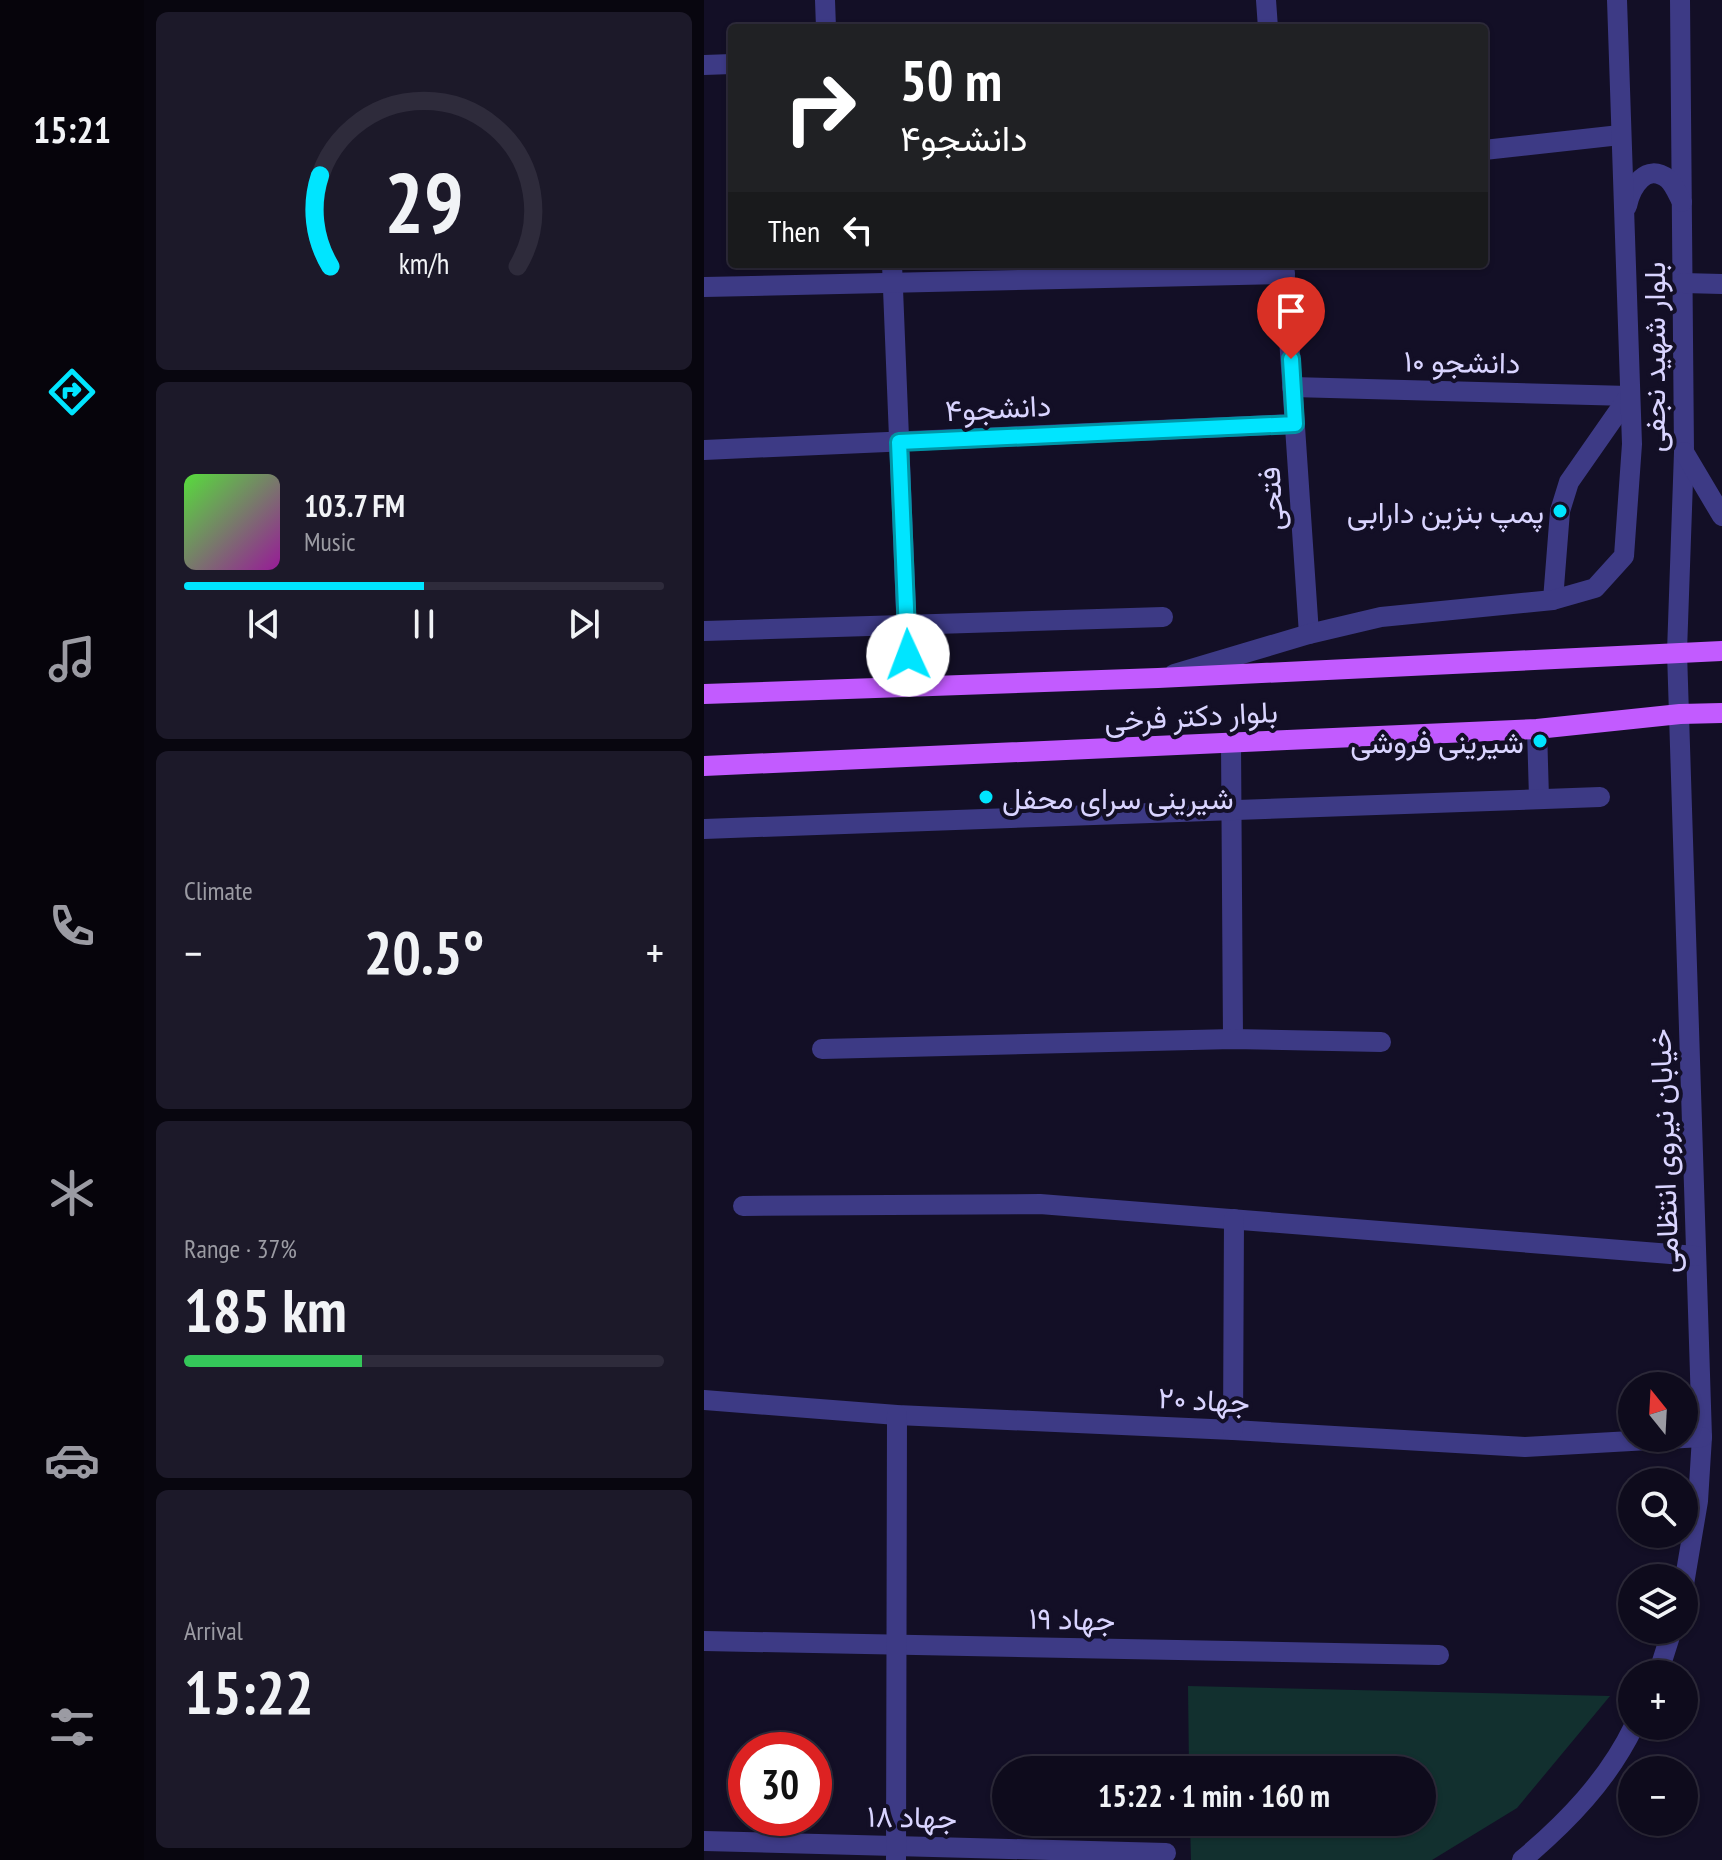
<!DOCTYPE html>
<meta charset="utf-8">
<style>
:root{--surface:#0e0b1c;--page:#1c1929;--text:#f1f3f6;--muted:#9b9ba3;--line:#2e2b3b;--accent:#00e5ff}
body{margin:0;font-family:"PT Sans Narrow",Vazirmatn,sans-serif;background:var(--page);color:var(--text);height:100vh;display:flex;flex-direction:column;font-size:30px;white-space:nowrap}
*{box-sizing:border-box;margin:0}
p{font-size:26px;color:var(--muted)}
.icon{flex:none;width:44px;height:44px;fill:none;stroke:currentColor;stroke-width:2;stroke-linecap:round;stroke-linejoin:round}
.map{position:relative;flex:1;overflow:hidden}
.drawer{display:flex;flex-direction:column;gap:12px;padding:12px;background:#08060f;width:560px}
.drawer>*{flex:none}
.guide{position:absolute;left:24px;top:24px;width:760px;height:244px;border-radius:8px;box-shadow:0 2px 6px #0004,0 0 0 2px var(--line);background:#202124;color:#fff;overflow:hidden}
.needle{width:52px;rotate:342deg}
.tools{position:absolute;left:914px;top:1372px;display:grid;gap:16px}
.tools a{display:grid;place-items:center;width:80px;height:80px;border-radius:50%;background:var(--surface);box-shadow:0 2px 6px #0004,0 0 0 2px var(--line);font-size:40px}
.speed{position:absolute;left:24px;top:1732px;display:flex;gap:16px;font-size:40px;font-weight:700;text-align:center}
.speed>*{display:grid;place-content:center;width:104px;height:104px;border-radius:50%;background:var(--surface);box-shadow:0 2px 6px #0004,0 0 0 2px var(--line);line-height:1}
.speed .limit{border:12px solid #d22;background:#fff;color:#111}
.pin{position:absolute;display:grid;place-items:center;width:68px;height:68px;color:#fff;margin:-82px -34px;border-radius:50% 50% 50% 0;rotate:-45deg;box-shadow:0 0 8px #0007}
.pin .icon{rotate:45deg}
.me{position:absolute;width:88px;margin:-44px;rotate:358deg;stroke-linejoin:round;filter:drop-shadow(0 0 6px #0008)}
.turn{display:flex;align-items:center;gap:28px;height:168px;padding:0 40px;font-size:36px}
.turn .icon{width:104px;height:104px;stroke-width:2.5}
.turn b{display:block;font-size:56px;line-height:68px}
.then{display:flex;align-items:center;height:76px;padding:0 40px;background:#0003;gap:16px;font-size:30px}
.big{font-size:60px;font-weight:600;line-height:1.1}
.drawer .card{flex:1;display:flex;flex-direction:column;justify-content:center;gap:12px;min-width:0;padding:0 28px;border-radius:12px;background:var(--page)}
.drawer .dial{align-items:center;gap:0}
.dial svg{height:208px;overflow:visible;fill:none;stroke:var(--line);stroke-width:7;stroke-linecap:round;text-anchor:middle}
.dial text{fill:var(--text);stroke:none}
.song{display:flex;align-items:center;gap:24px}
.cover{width:96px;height:96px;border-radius:12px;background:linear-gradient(135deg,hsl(110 70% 55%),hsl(300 70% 35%))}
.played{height:8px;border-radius:4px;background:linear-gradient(90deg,var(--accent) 50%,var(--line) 50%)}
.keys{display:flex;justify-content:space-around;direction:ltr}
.heat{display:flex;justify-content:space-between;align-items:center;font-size:44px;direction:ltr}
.charge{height:12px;border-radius:6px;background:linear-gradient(90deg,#34c759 37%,var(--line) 0)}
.trip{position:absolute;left:288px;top:1756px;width:444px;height:80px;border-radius:40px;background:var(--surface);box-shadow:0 2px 6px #0004,0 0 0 2px var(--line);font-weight:600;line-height:80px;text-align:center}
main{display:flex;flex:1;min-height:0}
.tab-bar{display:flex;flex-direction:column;width:144px;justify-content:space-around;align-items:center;background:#06040b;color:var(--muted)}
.tab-bar .icon{width:56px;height:56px}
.tab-bar .active{color:var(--accent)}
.tab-bar b{font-size:36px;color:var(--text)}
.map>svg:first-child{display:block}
</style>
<main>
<nav class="tab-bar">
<b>15:21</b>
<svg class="icon active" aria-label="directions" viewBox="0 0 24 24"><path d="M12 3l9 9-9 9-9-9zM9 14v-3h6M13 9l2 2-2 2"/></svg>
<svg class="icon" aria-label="music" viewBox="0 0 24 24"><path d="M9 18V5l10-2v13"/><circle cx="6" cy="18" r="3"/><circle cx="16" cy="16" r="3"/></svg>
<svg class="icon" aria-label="phone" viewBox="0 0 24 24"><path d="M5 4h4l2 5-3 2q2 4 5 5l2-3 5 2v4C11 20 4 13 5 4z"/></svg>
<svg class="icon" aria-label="climate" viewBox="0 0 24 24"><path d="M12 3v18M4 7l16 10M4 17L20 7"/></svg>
<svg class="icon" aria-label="car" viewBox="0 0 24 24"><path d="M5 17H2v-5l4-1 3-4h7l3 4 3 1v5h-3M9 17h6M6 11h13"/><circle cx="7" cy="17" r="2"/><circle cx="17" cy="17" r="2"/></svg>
<svg class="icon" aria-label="filters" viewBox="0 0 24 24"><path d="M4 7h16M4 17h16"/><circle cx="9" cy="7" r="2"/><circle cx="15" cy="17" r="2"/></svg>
</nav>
<section class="drawer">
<div class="card dial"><svg viewBox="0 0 100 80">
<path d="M14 69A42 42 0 1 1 86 69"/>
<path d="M14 69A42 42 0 0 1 10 34" stroke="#00e5ff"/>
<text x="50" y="56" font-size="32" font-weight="700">29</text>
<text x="50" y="72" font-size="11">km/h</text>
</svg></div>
<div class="card">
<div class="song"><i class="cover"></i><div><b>103.7 FM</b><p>Music</p></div></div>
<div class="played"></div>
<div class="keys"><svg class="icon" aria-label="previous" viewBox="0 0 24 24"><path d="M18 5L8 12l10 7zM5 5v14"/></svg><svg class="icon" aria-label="pause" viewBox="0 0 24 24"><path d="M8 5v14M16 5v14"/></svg><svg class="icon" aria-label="next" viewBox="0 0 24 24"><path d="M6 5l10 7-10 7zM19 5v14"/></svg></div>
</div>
<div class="card"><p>Climate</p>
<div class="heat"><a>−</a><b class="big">20.5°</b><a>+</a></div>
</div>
<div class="card"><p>Range · 37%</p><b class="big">185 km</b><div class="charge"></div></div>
<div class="card"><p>Arrival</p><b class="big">15:22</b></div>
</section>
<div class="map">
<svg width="1018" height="1860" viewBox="0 0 1018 1860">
<rect width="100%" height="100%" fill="#130f26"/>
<!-- green -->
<path fill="#12302f" d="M484 1686 906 1696 813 1808 728 1860H487L486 1822H718V1770H485Z"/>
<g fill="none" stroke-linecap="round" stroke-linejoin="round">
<!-- minor -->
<g stroke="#3d3a85" stroke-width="20">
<path d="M121 0 122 28"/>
<path d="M562 0 564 28"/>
<path d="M976 0 980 452 973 652 998 1437 994 1501 980 1584"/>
<path d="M0 65 28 64"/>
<path d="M780 150 916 135"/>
<path d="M923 206C927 187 942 162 964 179 970 184 974 195 978 202"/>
<path d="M188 264 205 686"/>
<path d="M580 264 605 634"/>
<path d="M979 283 1018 284"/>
<path d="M0 287 581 274"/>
<path d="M588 387 925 396"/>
<path d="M0 450 591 424"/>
<path d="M980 452 1018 516"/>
<path d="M849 600 856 511 865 482 925 396"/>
<path d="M0 631 459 617"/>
<path d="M470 674 605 634 677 617 849 600 891 588 920 556 928 444 913 0"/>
<path d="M833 729 835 798"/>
<path d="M527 743 529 1039"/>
<path d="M0 829 896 797"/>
<path d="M118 1049 529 1039 677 1042"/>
<path d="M39 1206 336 1204 992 1256"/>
<path d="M0 1400 193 1415 529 1430 821 1447 998 1437"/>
<path d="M529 1430 530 1219"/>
<path d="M0 1641 735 1655"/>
<path d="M954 1674 968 1630"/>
<path d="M0 1841 462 1853"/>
<path d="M192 1860 193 1415"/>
<path d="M818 1860C863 1822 904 1780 930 1726"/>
</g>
<!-- major -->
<g stroke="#c25bff" stroke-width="20">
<path d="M0 694 454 678 1018 651"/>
<path d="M0 766 833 729 976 714 1018 713"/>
</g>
</g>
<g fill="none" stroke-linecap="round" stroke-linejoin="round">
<!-- route casing -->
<g stroke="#0095a6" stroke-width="20">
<path id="route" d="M204 655 195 442 591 424 587 359"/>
</g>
<!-- route -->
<use href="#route" stroke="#00e5ff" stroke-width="14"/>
</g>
<!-- markers -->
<g fill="#00e5ff" stroke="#130f26" stroke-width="3">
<circle cx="856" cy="511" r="8"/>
<circle cx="836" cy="741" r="8"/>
<circle cx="282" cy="797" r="8"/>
</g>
<g text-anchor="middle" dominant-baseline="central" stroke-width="8" stroke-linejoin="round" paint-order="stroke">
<!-- street labels -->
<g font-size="30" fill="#d9d4ff" stroke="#130f26">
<text transform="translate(949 357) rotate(-90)">بلوار شهید نجفی</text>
<text transform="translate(758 361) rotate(1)">دانشجو ۱۰</text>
<text transform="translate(294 407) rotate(-3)">دانشجو۴</text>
<text transform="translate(566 499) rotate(-94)">فتحی</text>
<text transform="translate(487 715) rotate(-3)">بلوار دکتر فرخی</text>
<text transform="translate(959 1151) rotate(-92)">خیابان نیروی انتظامی</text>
<text transform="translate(500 1399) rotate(3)">جهاد ۲۰</text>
<text transform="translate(368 1618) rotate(1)">جهاد ۱۹</text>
<text transform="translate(208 1816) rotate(1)">جهاد ۱۸</text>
</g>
<!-- poi labels -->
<g font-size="30" fill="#d9d4ff" stroke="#130f26" text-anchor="end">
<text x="840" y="511">پمپ بنزین دارابى</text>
<text x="820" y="741">شیرینی فروشی</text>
<text x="298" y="797" text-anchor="start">شیرینی سرای محفل</text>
</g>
</g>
</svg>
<div class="tools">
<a><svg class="needle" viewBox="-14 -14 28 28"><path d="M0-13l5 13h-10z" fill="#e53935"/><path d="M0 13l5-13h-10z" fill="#9b9ba3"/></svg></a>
<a><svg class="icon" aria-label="search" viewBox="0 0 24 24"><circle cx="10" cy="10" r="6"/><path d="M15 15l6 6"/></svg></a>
<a><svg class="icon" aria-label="layers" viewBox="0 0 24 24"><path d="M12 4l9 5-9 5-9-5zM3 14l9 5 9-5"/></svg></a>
<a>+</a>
<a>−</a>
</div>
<div class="speed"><div class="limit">30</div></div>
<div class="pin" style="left:587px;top:359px;background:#d93025"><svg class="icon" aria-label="arrive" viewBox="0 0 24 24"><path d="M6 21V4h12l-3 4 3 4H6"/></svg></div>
<svg class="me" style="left:204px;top:655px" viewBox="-20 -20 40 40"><circle r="19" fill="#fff"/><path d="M0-13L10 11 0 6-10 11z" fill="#00e5ff"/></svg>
<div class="trip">15:22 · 1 min · 160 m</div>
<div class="guide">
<div class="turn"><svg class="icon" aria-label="right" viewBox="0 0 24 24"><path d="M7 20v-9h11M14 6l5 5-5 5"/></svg><div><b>50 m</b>دانشجو۴</div></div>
<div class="then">Then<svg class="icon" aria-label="left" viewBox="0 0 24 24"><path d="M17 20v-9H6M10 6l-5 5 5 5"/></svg></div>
</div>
</div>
</main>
